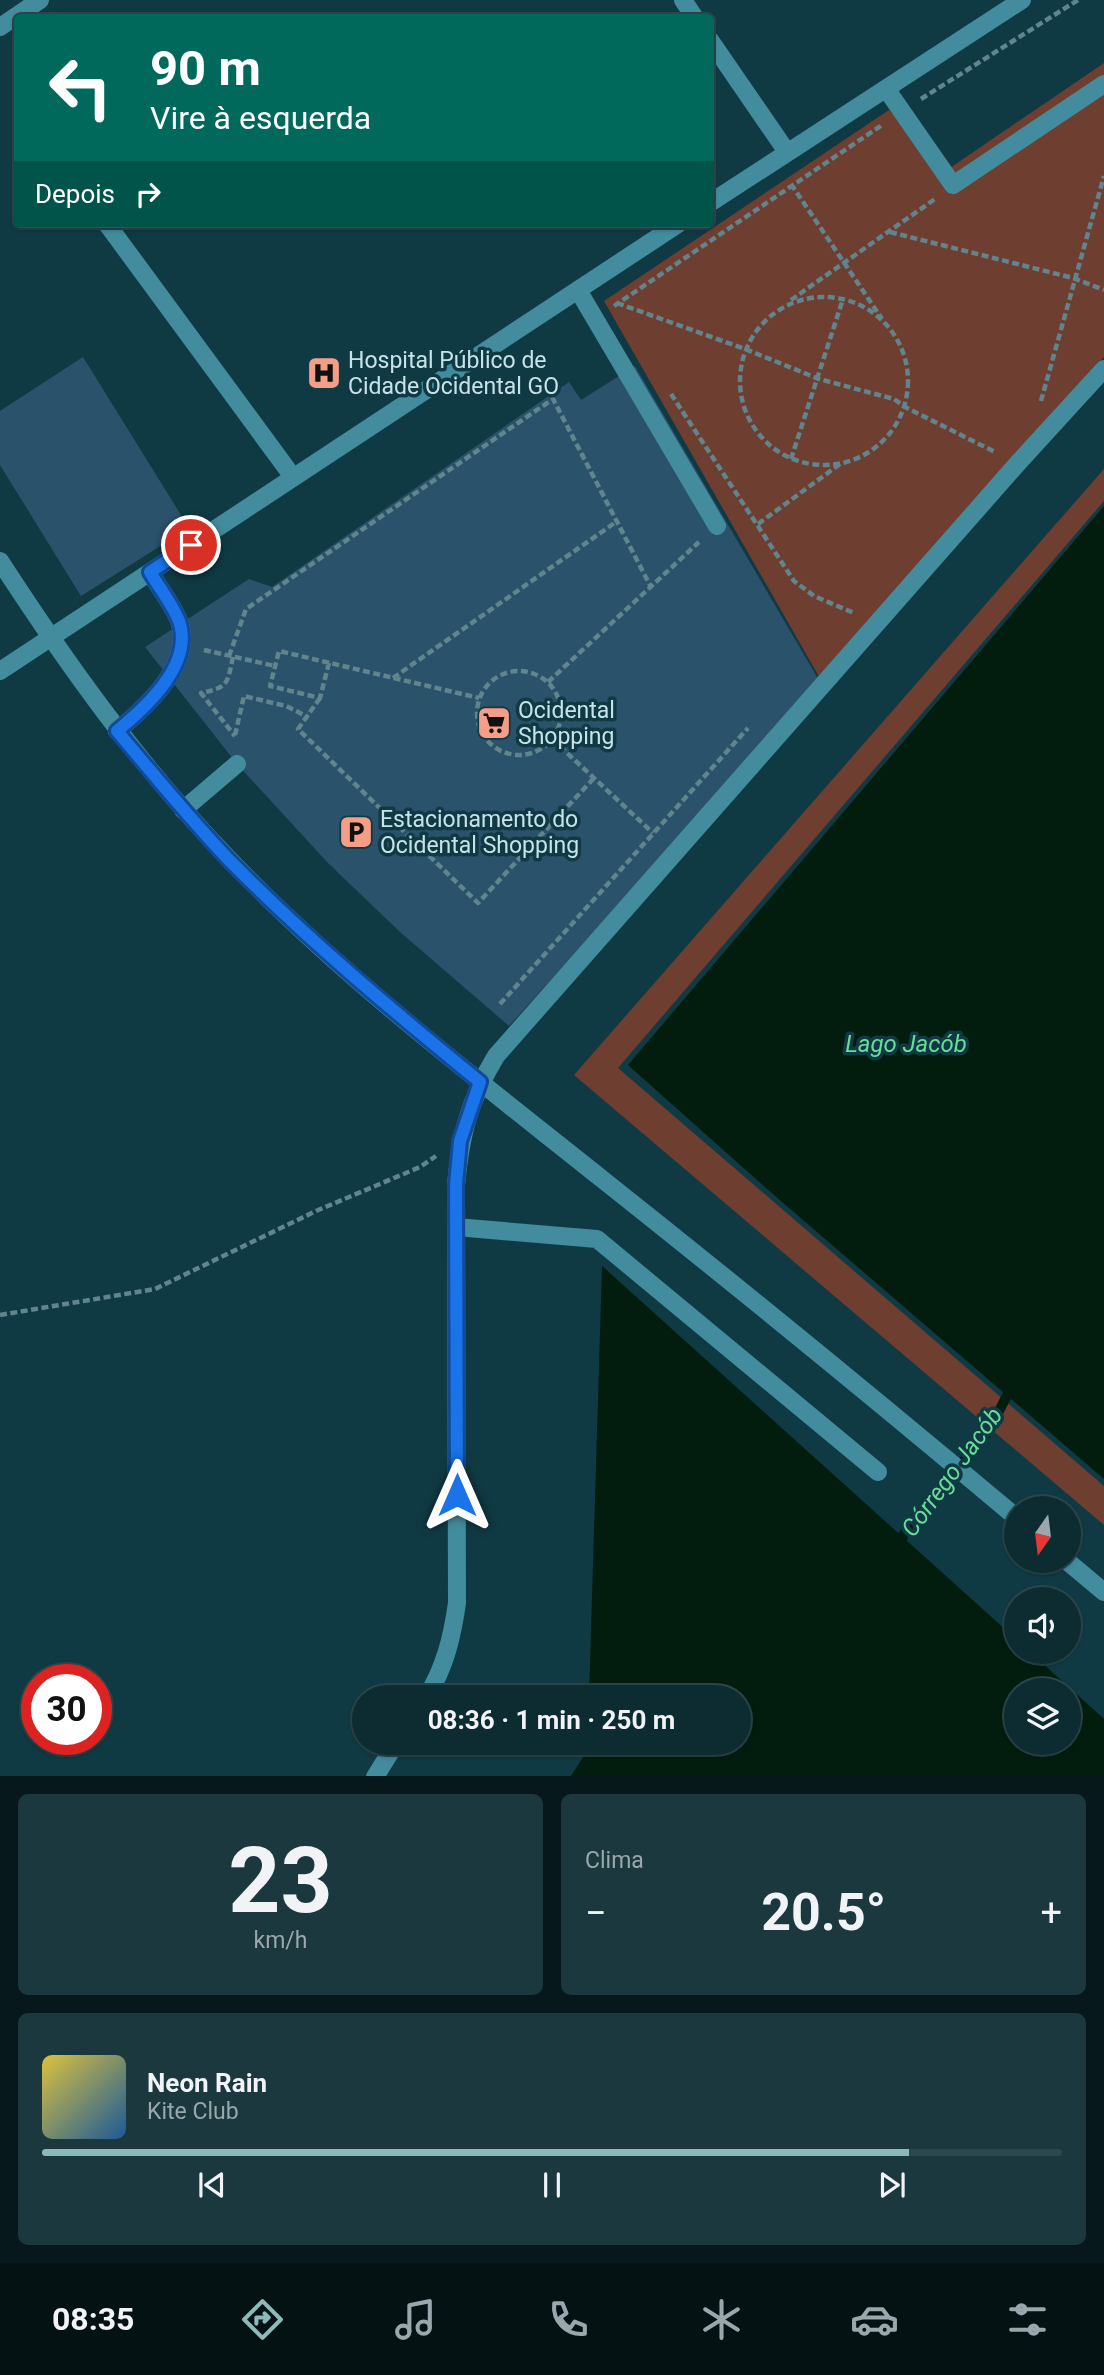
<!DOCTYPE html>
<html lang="pt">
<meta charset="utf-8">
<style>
:root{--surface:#0c2c32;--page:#1a383e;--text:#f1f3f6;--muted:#9aa7ac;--line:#2c484d;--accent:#8bbbb9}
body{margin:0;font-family:Roboto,sans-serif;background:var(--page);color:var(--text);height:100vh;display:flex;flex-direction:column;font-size:26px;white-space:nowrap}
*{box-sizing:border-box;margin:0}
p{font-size:23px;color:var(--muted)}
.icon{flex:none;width:38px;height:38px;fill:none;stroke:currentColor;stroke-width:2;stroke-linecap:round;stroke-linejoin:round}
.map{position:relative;height:1776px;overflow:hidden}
.side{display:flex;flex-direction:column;gap:18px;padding:18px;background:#07181c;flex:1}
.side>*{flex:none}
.banner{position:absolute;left:14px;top:14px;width:700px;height:214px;border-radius:7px;box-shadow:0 2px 5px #0004,0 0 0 2px var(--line);background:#00695c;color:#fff;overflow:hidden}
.needle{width:46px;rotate:194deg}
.controls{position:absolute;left:1004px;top:1496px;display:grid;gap:14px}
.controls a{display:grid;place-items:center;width:77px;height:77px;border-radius:50%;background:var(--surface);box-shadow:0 2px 5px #0004,0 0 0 2px var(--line);font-size:35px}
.speed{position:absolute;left:21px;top:1664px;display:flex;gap:14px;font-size:35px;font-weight:700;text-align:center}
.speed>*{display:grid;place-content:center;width:91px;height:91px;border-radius:50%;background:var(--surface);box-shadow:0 2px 5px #0004,0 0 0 2px var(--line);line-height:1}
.speed .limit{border:10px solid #d22;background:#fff;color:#111}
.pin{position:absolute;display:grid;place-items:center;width:60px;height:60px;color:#fff;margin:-30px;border:4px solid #fff;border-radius:50%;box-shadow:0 2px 7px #0007}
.me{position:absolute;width:77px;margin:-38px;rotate:0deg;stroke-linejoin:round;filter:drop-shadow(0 0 5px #0008)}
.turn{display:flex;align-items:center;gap:24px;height:147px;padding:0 21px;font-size:32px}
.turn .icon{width:91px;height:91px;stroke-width:2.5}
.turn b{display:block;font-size:49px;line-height:60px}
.then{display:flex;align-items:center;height:66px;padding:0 21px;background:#0003;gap:14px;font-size:26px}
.big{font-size:52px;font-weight:700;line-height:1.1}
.side .card{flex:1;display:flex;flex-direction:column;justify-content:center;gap:10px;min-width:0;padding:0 24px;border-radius:10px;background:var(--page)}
.side .dial{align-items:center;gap:0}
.dial b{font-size:91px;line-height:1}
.song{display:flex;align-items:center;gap:21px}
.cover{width:84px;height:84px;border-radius:10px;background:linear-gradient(135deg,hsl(50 70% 55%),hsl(210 70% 35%))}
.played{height:7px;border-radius:4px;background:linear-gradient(90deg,var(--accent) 85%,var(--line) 85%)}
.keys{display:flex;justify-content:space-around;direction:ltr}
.heat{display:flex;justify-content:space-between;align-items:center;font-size:38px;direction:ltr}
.side .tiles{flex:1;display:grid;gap:18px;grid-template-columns:1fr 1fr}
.card:last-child{grid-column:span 2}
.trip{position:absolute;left:352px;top:1685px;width:399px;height:70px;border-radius:35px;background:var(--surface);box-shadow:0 2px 5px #0004,0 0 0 2px var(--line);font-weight:700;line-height:70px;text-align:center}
.tabs{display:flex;height:112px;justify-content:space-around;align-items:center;background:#051214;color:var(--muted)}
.tabs .icon{width:49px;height:49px}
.tabs .on{color:var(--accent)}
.tabs b{font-size:32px;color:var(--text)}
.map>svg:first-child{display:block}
</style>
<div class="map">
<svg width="1104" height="1777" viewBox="0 0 1104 1777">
<rect width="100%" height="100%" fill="#103a43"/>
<!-- green -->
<g fill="#6e3e31">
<path d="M1104 63V357L821 680 604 301 889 110 947 170Z"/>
<path d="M1104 469V501L618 1068 1104 1486V1525L574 1075Z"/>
</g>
<!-- water -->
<g fill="#021d0e" fill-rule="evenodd">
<path d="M1104 506V1479L767 1189 628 1065Z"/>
<path d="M602 1266 1017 1640V1652H1030L1104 1719V1776H571L587 1751V1743H738V1698L589 1697ZM1017 1690H1069V1743H1017Z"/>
</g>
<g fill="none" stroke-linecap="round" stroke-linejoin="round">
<!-- stream -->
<path stroke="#021d0e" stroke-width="10" d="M898 1547 907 1528 988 1432 1012 1386"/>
</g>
<!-- building -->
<g fill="#2a526a">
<path d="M83 357 189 528 81 596 0 465V411Z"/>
<path d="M635 366 820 682 509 1026 400 932 328 863 237 764 145 647 249 579 272 587 569 382 581 400Z"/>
</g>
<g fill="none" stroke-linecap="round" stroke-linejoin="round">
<!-- path -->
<g stroke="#61858d" stroke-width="4.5" stroke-dasharray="7 3.5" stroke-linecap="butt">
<path d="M921 99 1078 0"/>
<path d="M791 184 882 319"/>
<path d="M890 232 1073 278 1104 290"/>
<circle cx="824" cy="381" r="84"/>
<path d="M791 300 935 199"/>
<path d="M617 303 745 349 819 379 894 399 905 407 995 452"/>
<path d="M614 306 882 125"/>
<path d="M671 394 794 581 814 596 854 613"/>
<path d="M1041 401 1104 176"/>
<path d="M791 459 843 299"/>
<path d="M758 524 840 464"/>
<path d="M204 650 275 666"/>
<path d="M229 656 246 609 553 399 651 587"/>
<path d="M233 657C227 684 229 687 201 693L235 736"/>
<path d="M329 663 320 698 270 686 279 651 479 698"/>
<circle cx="519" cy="713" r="42"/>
<path d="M393 678 616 522"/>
<path d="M548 682 699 542"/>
<path d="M320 698 298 729 478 903 594 778"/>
<path d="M235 735 244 696 286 706 308 717"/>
<path d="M552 739 653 833"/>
<path d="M500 1004 748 728"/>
<path d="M0 1315 155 1289 316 1211 420 1167 436 1156"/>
</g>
<!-- minor -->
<g stroke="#428c9e" stroke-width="18">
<path d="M683 0 695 18"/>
<path d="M0 27 40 0"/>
<path d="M710 40 787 152"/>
<path d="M887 90 953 185 1104 84"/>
<path d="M710 203 1022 0"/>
<path d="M107 224 293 477"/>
<path d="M578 290 717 526"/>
<path d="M0 561C68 666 140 766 227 857 341 976 473 1076 602 1179 742 1290 880 1403 1017 1518"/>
<path d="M0 671 678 224"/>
<path d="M117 731C145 708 192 666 180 624 175 607 159 588 150 572"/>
<path d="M183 810 237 764"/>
<path d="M456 1227 597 1239 878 1472"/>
<path d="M1067 1561 1104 1592"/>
<path d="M426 1698C445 1667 452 1638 457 1603L456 1185C461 1133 469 1101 496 1056L1018 463 1104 369"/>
<path d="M375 1777 396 1743"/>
</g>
</g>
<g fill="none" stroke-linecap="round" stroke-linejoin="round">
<!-- route casing -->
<g stroke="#114b97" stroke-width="18">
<path id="route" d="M191 545 150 572C158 586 176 609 180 624 192 666 145 708 117 731 154 775 190 819 229 860 308 940 393 1011 480 1082L460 1141 456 1185 457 1495"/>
</g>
<!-- route -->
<use href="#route" stroke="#1a73e8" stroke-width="12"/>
</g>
<!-- icons -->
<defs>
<g id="hospital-square" transform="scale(1.75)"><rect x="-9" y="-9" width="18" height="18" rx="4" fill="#f49e87" stroke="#103a43"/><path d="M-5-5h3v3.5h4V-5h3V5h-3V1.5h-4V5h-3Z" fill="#111"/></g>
<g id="supermarket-square" transform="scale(1.75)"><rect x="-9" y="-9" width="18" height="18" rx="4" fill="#f49e87" stroke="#103a43"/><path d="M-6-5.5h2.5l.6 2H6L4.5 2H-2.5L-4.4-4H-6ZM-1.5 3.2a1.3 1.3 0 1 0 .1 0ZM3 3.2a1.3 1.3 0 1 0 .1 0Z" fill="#111"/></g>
<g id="parking-square" transform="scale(1.75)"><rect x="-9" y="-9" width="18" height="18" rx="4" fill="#f49e87" stroke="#103a43"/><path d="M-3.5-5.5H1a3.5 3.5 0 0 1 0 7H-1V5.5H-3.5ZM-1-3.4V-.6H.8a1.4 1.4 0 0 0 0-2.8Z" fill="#111"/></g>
</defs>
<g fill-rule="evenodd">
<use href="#hospital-square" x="324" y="373"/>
<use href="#supermarket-square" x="494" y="723"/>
<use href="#parking-square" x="356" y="832"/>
</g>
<g text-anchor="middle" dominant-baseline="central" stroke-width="7" stroke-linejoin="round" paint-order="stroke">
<!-- poi labels -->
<g font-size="23" fill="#c7e2e9" stroke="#103a43" text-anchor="start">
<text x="348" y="360">Hospital Público de<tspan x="348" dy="26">Cidade Ocidental GO</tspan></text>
<text x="518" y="710">Ocidental<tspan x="518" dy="26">Shopping</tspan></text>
<text x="380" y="819">Estacionamento do<tspan x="380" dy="26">Ocidental Shopping</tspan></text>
</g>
<!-- water labels -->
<g font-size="24" font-style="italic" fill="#69dc9a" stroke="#103a43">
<text x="906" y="1044">Lago Jacób</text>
<text transform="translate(952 1472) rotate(-54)">Córrego Jacób</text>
</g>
</g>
</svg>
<div class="controls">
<a><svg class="needle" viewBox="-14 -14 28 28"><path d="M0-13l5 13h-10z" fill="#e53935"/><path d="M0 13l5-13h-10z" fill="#9aa7ac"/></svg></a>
<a><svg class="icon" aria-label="sound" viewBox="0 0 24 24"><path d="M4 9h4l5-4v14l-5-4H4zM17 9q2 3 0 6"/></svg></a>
<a><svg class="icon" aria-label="layers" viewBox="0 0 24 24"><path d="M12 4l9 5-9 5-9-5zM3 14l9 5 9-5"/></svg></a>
</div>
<div class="speed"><div class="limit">30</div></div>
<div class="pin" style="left:191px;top:545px;background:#d93025"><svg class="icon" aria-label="arrive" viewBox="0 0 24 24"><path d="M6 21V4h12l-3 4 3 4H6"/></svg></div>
<svg class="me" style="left:457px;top:1495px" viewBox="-20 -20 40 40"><path d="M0-17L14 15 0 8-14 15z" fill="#1a73e8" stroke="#fff" stroke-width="4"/></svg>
<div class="trip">08:36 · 1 min · 250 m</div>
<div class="banner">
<div class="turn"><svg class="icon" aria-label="left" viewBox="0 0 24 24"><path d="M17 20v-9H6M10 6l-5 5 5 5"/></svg><div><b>90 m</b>Vire à esquerda</div></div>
<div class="then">Depois<svg class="icon" aria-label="right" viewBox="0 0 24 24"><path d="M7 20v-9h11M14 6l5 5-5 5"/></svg></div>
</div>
</div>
<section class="side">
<div class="tiles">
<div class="card dial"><b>23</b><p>km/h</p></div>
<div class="card"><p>Clima</p>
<div class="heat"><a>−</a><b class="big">20.5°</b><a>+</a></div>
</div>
<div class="card">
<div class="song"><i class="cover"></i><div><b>Neon Rain</b><p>Kite Club</p></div></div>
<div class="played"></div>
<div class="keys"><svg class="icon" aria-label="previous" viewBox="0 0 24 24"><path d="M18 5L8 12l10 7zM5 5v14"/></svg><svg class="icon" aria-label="pause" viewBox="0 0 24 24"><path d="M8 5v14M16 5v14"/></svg><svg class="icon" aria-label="next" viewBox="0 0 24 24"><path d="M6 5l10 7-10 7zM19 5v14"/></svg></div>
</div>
</div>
</section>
<nav class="tabs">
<b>08:35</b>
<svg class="icon on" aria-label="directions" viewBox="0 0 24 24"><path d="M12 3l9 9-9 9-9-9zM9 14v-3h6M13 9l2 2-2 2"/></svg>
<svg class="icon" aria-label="music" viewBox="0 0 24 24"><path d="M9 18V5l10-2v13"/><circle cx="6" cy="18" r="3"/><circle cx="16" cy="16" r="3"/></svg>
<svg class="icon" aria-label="phone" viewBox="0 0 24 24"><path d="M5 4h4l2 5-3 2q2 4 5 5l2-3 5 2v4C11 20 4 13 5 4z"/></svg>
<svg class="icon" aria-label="climate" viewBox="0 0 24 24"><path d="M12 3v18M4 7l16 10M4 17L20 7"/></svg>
<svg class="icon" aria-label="car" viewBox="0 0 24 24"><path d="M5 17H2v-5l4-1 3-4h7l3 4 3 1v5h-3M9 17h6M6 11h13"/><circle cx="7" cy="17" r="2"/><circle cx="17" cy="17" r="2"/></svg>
<svg class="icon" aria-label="filters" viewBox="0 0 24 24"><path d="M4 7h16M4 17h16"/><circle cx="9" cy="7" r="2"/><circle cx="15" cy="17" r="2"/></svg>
</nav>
